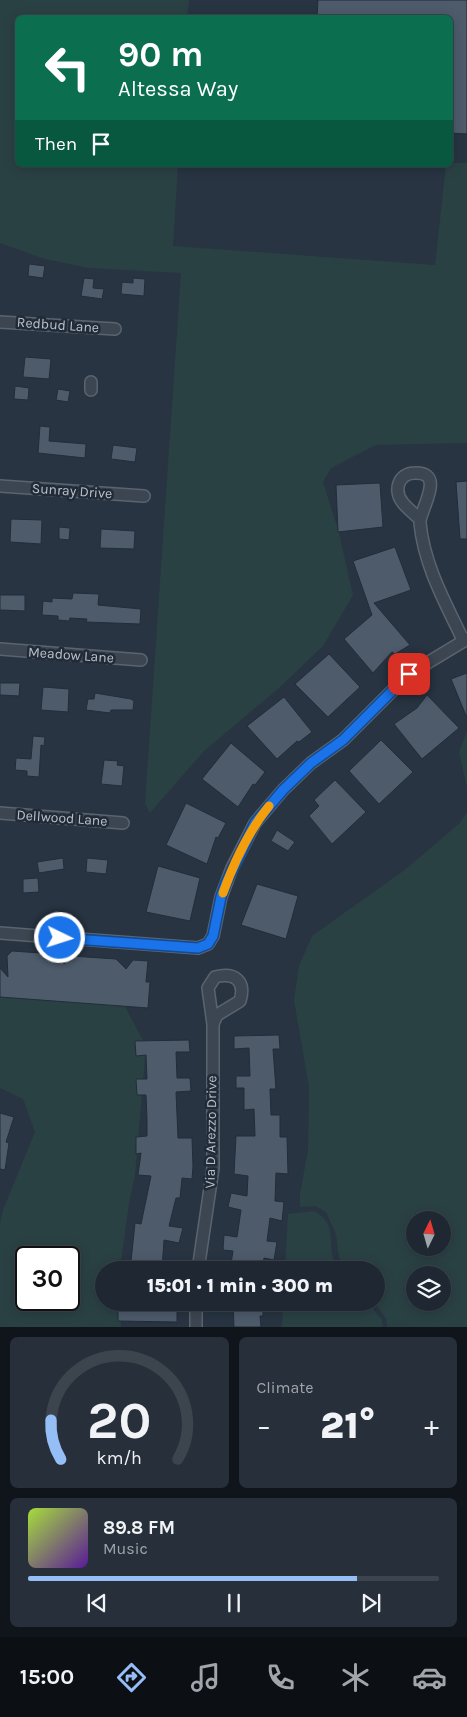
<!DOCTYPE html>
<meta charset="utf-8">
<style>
:root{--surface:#1e2732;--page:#262f3a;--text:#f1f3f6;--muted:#a1a5ac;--line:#3c444d;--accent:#95bdf6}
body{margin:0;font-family:Karla,sans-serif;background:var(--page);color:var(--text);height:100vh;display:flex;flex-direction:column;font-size:19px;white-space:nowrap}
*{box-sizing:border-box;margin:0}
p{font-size:16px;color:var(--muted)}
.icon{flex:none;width:28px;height:28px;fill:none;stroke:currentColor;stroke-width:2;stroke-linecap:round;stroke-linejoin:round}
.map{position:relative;height:1327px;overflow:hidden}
.side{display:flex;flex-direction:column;gap:10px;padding:10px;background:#10151c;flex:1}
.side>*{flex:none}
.guide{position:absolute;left:15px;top:15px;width:438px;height:152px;border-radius:8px;box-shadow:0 2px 12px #0003,0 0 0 1px var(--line);background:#0b6e4f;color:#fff;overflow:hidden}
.needle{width:32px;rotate:5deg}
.fabs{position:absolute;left:406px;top:1211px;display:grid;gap:10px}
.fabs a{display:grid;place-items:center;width:45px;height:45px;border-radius:50%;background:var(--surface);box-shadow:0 2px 12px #0003,0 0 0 1px var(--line);font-size:25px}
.speed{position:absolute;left:15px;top:1246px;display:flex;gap:10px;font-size:25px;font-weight:700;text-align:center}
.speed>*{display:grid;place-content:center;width:65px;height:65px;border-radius:50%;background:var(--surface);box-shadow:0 2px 12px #0003,0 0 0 1px var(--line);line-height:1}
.speed .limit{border:2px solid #111;border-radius:8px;background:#fff;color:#111}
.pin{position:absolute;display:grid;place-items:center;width:42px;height:42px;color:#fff;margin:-21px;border-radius:10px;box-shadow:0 2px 8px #0006}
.me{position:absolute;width:55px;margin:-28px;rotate:94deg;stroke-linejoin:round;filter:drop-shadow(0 0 4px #0008)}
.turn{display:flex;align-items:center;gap:18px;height:105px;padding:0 20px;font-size:22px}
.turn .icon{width:65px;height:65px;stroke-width:2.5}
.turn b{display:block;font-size:35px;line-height:42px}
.then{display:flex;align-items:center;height:48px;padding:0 20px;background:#0003;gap:10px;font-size:19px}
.big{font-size:38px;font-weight:800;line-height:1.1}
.side .card{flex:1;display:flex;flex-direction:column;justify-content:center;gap:8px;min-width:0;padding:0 18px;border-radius:8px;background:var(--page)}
.side .dial{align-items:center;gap:0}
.dial svg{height:130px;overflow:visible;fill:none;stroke:var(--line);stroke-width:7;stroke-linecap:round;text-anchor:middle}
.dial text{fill:var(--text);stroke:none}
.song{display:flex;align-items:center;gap:15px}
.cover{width:60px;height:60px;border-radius:8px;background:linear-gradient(135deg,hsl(80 70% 55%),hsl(270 70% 35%))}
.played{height:5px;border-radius:2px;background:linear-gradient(90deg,var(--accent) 80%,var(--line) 80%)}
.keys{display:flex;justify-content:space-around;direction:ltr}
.heat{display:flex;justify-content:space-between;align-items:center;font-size:28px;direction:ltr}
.side .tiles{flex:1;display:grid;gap:10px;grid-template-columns:1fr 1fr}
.card:last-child{grid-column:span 2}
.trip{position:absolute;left:95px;top:1261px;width:290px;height:50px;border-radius:25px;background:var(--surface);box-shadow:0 2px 12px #0003,0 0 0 1px var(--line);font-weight:800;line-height:50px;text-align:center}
.tabs{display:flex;height:80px;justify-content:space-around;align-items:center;background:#0c1014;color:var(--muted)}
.tabs .icon{width:35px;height:35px}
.tabs .on{color:var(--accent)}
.tabs b{font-size:22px;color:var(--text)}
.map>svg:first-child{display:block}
</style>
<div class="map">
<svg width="467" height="1327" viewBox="0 0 467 1327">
<rect width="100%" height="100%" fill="#283442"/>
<!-- green -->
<g fill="#2a4143" fill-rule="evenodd">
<path d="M0 0H189L187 17 18 18V165H178L173 246 435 265 446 165H450V163H467V443L376 445 331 468 323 482 339 533 353 595 323 646 279 688 204 751 150 813 145 804 181 273 88 268 45 259 0 243Z"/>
<path d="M467 731V788L459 752Z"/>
<path d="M467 812V1327H387L386 1318 374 1303 376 1302V1270H348L339 1258 336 1234 326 1212 315 1206 300 1207V1194L308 1150 309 1087 294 1000 299 966 312 936 406 869 460 823ZM415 1220H442V1248H415ZM415 1275H442V1302H415Z"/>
<path d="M0 996 123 1003 146 1046 135 1175 129 1203 120 1270H104V1302L120 1303 121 1327H0V1224L3 1210 35 1132 23 1099 0 1088ZM26 1258H69V1300H26Z"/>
<path d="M314 1211C338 1224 327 1243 334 1260 336 1264 340 1267 342 1270H285L288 1214Z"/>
<path d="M283 1302 368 1303 382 1320 383 1327H282Z"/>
</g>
<!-- building -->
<g fill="#4e5b6b" stroke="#232d3a">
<path d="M318 0H467V134L450 133V18H317Z"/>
<path d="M29 264 45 266 43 278 28 276Z"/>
<path d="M84 278 94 279 93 288 104 289 102 299 81 296Z"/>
<path d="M133 278 145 279 144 296 121 294 122 282 133 283Z"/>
<path d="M25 357 51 359 49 379 23 377Z"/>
<path d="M15 386 29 388 28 400 14 399Z"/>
<path d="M58 389 70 391 68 402 56 400Z"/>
<path d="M40 426 50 427 49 441 86 444 85 458 38 453Z"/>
<path d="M113 445 137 448 135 462 111 459Z"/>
<path d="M467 481V539H460L456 482Z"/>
<path d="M380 483 383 527 338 532 336 485Z"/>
<path d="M11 519 42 520 41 544 10 542Z"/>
<path d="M59 527 70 528 69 540 59 539Z"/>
<path d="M101 529 135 531 134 549 100 548Z"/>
<path d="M395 547 411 590 374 603 410 645 395 654 392 652 373 673 344 639 372 615 353 561Z"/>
<path d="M73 593 99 594 98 605 141 609 140 624 86 622 87 619 70 618 69 621 58 620V616L42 615 43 601 52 602V598L72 599Z"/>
<path d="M0 595H25V611L0 610Z"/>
<path d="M329 654 360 687 328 717 295 684Z"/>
<path d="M467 673V718L451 679Z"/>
<path d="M0 683H20L19 696 0 695Z"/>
<path d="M43 687 69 689 68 712 41 710Z"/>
<path d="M95 693 131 699 134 701 133 710H111L110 713 86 710 88 699H94Z"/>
<path d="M427 695 459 728 422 759 394 724 417 708Z"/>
<path d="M284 697 312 732 299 742 297 741 277 759 247 726Z"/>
<path d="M33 736 45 737 44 746 41 745 39 777 27 776V771L15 770 16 758 31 759Z"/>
<path d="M381 740 413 772 379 804 349 771Z"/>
<path d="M231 743 265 772 255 785 253 784 238 807 202 779Z"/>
<path d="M104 760 118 761 117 765 124 766 122 786 101 784Z"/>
<path d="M335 780 366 812 332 844 309 816 319 806 314 800Z"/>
<path d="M186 803 226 823 218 838 216 837 207 864 166 845Z"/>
<path d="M277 830 295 842 288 851 271 841Z"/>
<path d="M63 858 64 869 39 873 37 862Z"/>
<path d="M87 858 108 860 106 874 86 872Z"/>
<path d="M158 866 200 878 190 921 146 912Z"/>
<path d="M38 878 39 892 23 893V879Z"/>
<path d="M257 884 298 896 286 939 241 925Z"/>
<path d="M12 951 55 954 64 964 72 956 116 959 126 969 133 960 148 961 146 982H150L148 1008 0 997V968L8 977 7 956Z"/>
<path d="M279 1035 280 1049H273L276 1089H270L271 1115H280V1137H287L288 1174 276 1173 275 1201 284 1202 282 1221 270 1218 267 1241 277 1242 274 1260 264 1258 262 1270H230L233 1251 223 1250 224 1235 237 1237 241 1210 228 1207 231 1193 247 1196 248 1176 234 1174 236 1136H255L254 1109 244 1110V1088H236V1076H250L249 1048 234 1049V1036Z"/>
<path d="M189 1040 190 1052H176L177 1078H190L191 1091 176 1092 178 1138H192L193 1166 192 1179 182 1178 180 1198H176L169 1226 183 1228 179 1243 164 1240 162 1270H118L119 1260 131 1261 135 1223 141 1224 151 1176 138 1175 141 1153 136 1154V1137L147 1136V1119L146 1095H137L136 1079H147L146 1055 136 1056 135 1041Z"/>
<path d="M0 1113 14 1117 6 1142 9 1143 5 1170 0 1169Z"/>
<path d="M128 1302H161V1307H177V1322L118 1321V1305H128Z"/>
<path d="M233 1302H263V1316H260L261 1327H234Z"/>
</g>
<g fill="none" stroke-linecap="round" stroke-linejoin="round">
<!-- minor casing -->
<g stroke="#5a646f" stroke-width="14">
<g id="minor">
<path d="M0 322 115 329"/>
<path d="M91 390V382"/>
<path d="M0 486 144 496"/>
<path d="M420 519C414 514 408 509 403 503 393 491 398 473 415 473 447 472 419 511 420 523 424 565 445 602 463 640"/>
<path d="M0 649 141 660"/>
<path d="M0 813 123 823"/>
<path d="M0 933 198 948 208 944 213 936 221 897 232 868 255 823 283 790 311 763 343 740 409 674 467 639"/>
<path d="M198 1270 213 1168V1024L208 988 215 977C235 972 246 981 240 1001L217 1015 213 1024"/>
<path d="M196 1302V1327"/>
</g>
</g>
<!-- minor -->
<use href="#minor" stroke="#3c4652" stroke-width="11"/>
</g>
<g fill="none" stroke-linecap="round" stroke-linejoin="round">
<!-- route casing -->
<g stroke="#114b97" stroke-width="12">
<path id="route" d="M60 938 198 948 208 944 213 936 221 897 226 883 255 823 283 790 311 763 343 740 409 674"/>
</g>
<!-- route -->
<use href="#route" stroke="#1a73e8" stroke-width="9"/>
<!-- slow -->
<path stroke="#f59e0b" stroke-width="9" d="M223 893C234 862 248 832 269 806"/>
</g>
<g text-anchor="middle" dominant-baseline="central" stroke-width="5" stroke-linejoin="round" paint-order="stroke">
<!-- street labels -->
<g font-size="14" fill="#b9c1cc" stroke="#212b38">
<text transform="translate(58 325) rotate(4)">Redbud Lane</text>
<text transform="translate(72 491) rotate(4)">Sunray Drive</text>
<text transform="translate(71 655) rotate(4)">Meadow Lane</text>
<text transform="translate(62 818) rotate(4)">Dellwood Lane</text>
<text transform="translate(211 1132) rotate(-89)">Via D Arezzo Drive</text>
</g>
</g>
</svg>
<div class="fabs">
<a><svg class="needle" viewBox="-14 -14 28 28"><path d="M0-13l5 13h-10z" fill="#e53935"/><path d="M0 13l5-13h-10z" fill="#a1a5ac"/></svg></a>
<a><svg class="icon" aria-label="layers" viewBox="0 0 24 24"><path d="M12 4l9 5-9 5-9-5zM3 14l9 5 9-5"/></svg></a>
</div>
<div class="speed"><div class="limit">30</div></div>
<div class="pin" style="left:409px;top:674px;background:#d93025"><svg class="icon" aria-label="arrive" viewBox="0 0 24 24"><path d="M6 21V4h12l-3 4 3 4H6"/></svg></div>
<svg class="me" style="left:60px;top:938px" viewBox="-20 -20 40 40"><circle r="17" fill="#1a73e8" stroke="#fff" stroke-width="3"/><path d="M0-11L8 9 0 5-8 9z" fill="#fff"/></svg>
<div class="trip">15:01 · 1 min · 300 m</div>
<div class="guide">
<div class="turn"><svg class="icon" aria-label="left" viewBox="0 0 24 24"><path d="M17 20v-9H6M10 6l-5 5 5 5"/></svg><div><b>90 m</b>Altessa Way</div></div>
<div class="then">Then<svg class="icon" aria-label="arrive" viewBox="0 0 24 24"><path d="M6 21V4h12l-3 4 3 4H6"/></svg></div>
</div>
</div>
<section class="side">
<div class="tiles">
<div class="card dial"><svg viewBox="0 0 100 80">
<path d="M14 69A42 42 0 1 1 86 69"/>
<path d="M14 69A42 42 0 0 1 8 45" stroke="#95bdf6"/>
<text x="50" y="56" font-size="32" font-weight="700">20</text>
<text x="50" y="72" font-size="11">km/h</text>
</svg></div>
<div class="card"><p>Climate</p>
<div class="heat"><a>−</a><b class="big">21°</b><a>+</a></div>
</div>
<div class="card">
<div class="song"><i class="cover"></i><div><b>89.8 FM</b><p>Music</p></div></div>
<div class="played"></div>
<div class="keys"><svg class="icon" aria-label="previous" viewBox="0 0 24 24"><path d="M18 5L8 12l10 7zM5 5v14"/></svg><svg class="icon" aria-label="pause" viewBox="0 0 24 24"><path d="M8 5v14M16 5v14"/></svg><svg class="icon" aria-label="next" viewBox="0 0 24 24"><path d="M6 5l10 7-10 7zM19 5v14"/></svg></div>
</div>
</div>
</section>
<nav class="tabs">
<b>15:00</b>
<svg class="icon on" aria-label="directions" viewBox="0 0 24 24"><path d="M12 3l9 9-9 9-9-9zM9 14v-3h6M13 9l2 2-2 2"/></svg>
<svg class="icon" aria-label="music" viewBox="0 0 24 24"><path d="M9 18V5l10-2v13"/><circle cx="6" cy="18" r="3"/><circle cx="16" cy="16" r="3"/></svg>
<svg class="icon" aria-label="phone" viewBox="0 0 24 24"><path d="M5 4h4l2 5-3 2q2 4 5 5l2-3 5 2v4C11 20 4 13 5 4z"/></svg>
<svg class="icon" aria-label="climate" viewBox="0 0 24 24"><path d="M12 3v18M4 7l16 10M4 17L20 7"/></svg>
<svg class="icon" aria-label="car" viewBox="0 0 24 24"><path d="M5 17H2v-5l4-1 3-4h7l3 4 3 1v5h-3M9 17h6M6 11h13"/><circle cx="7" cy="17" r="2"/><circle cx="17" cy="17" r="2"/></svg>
</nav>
